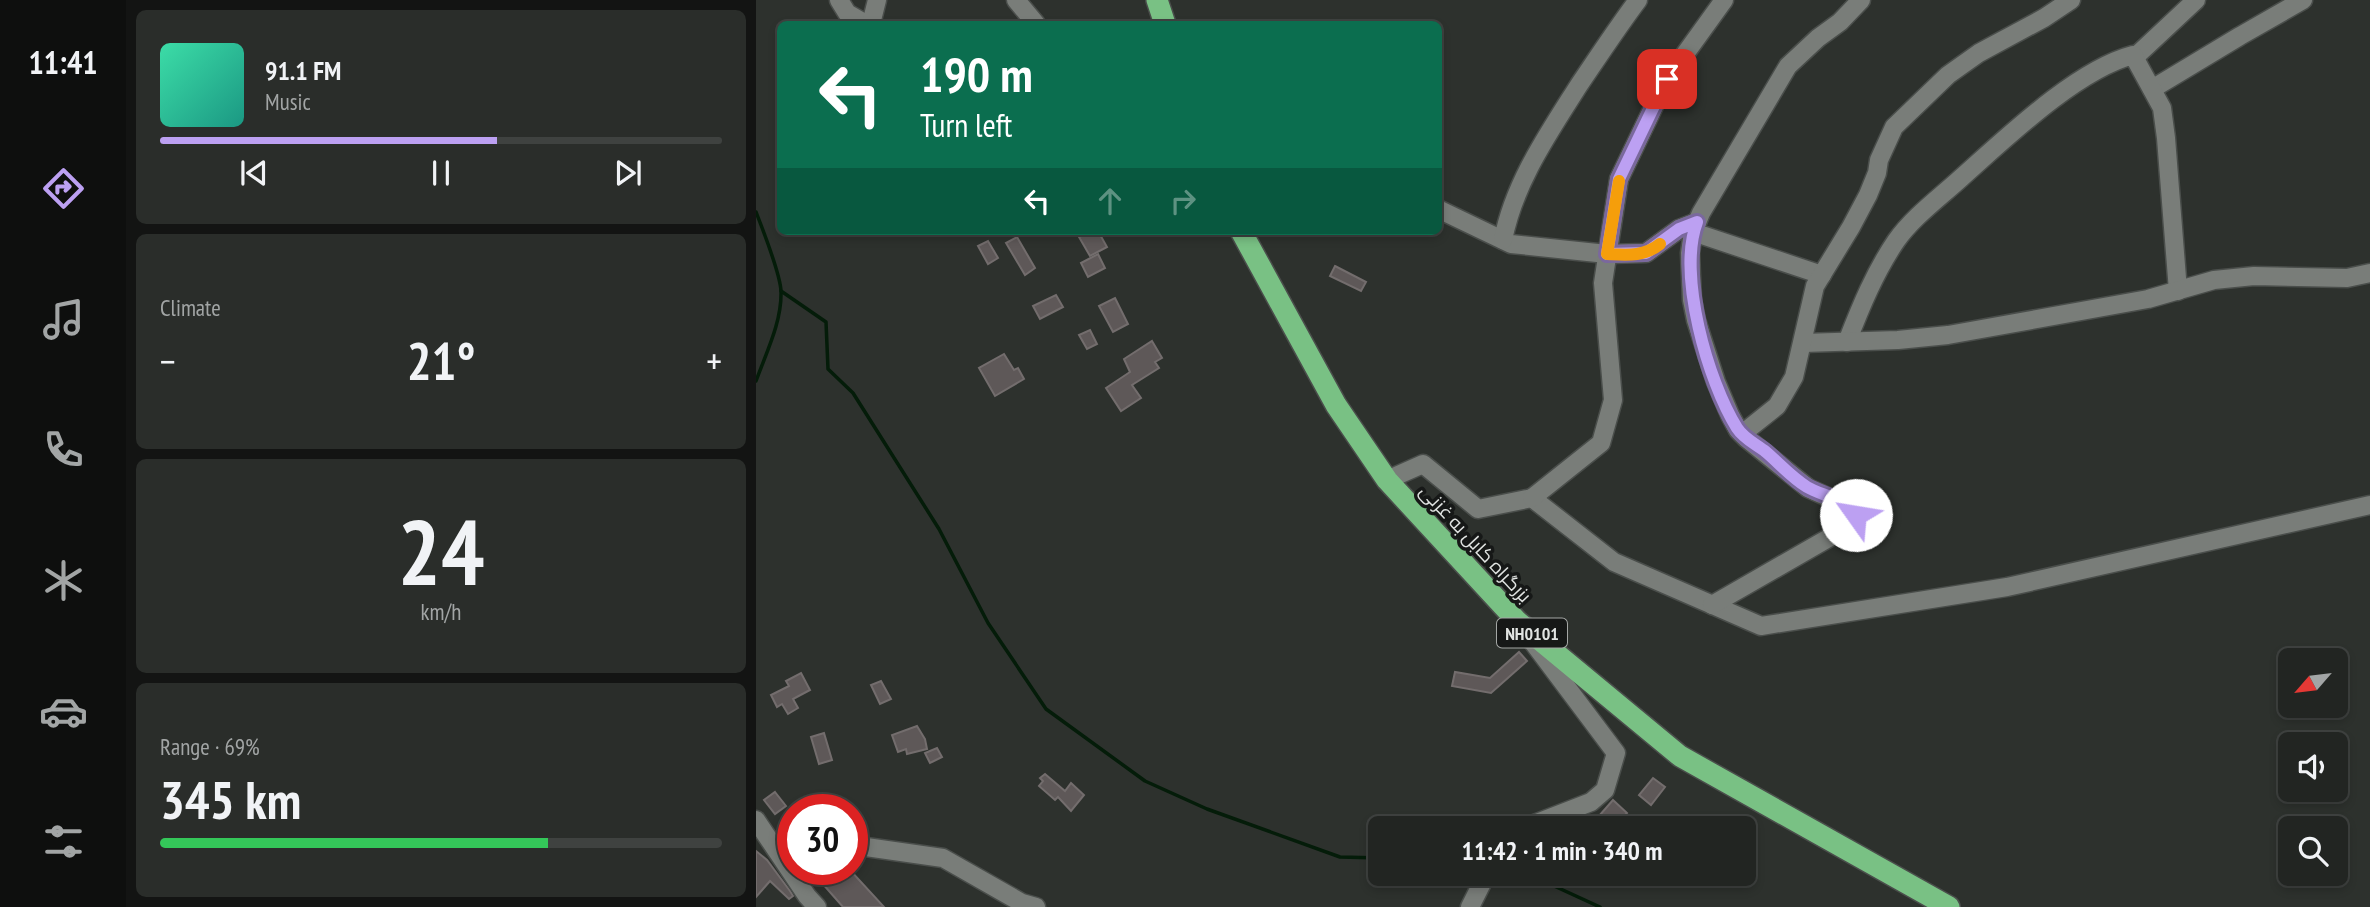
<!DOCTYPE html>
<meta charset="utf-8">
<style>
:root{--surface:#222522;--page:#2a2d2a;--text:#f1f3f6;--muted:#a2a5a5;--line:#3f4240;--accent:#bca0f2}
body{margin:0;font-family:"PT Sans Narrow",Cairo,sans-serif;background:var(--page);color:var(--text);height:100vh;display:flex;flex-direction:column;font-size:26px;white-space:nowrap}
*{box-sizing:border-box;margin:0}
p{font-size:23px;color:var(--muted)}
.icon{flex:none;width:38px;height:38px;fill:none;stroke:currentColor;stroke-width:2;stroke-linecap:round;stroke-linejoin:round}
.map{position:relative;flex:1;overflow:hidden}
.drawer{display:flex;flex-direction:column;gap:10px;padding:10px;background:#131413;width:630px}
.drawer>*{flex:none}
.hud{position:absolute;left:21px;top:21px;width:665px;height:214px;border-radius:10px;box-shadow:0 4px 10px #0003,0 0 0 2px var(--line);background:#0b6e4f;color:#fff;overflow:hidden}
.needle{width:46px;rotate:242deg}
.controls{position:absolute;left:1522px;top:648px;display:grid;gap:14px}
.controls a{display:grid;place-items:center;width:70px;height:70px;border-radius:10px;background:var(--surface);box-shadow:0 4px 10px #0003,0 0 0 2px var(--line);font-size:35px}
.speed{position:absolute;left:21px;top:794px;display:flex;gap:14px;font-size:35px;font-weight:700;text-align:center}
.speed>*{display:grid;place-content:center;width:91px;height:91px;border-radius:50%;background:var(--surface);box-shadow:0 4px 10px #0003,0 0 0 2px var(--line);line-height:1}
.speed .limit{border:10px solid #d22;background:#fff;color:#111}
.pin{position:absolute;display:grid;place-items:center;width:60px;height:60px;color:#fff;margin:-30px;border-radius:14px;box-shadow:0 4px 10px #0006}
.me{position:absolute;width:77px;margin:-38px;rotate:302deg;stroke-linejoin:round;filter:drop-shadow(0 0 5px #0008)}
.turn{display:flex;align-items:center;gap:24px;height:147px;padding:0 28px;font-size:32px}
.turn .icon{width:91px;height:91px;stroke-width:2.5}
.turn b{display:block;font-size:49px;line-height:60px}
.lanes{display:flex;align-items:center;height:66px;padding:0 28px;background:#0003;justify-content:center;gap:35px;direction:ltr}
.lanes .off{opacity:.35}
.big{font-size:52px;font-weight:700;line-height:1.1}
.drawer .card{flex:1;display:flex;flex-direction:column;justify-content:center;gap:10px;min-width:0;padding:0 24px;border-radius:10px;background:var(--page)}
.drawer .dial{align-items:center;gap:0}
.dial b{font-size:91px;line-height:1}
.song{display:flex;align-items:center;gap:21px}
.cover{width:84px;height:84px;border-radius:10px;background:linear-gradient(135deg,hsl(160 70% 55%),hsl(170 70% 35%))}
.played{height:7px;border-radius:4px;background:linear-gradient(90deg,var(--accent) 60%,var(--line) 60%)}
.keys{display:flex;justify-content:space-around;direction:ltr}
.heat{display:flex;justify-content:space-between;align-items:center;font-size:38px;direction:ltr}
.charge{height:10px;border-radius:5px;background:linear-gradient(90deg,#34c759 69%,var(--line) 0)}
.trip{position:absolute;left:612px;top:816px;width:388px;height:70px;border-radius:10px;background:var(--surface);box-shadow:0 4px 10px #0003,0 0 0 2px var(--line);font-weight:700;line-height:70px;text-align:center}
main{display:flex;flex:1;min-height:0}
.tabs{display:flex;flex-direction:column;width:126px;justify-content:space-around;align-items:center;background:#0e0f0e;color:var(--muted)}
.tabs .icon{width:49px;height:49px}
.tabs .selected{color:var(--accent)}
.tabs b{font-size:32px;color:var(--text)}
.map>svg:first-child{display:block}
</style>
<main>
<nav class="tabs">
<b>11:41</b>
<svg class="icon selected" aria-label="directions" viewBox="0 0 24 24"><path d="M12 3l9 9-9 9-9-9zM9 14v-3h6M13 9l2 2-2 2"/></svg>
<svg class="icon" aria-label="music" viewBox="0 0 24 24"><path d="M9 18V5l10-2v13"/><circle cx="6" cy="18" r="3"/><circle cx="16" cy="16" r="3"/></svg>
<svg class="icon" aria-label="phone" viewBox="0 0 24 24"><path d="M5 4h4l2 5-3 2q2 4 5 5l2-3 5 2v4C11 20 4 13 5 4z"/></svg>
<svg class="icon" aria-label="climate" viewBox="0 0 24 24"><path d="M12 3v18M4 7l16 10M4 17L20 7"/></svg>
<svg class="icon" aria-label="car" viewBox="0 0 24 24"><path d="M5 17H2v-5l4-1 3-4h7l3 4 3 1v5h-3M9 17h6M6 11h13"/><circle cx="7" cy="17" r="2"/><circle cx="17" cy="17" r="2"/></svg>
<svg class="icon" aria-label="filters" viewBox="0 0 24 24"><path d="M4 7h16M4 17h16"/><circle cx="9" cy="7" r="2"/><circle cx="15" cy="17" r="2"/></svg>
</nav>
<section class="drawer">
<div class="card">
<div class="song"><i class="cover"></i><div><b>91.1 FM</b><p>Music</p></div></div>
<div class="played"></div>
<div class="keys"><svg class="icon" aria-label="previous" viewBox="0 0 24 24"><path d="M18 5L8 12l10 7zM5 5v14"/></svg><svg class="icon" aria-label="pause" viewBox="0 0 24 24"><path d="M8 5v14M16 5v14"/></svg><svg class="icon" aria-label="next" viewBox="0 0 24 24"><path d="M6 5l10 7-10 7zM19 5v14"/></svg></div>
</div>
<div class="card"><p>Climate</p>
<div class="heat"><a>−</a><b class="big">21°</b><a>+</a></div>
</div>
<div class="card dial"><b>24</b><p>km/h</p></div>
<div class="card"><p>Range · 69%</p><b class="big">345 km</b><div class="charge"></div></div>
</section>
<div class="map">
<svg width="1614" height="907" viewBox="0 0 1614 907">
<rect width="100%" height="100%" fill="#2d312d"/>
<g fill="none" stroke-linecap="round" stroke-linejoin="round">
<!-- stream -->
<g stroke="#041c09" stroke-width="3.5">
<path d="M0 212C7 230 24 273 25 291 26 322 10 353 0 381"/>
<path d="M25 291 70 322 72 369 97 393 183 529 232 623 290 709 389 781 451 809 584 857 625 858"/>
<path d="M749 873 796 885 844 907"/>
</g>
</g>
<!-- building -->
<g fill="#5e5858" stroke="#736d6d" stroke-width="2">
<path d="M328 231H342L351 247 334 256 323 237 330 234Z"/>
<path d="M261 237 279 268 269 275 250 243Z"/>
<path d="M232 241 242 258 232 264 222 246Z"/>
<path d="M342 254 349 268 332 277 325 263Z"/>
<path d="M579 266 610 282 605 291 574 276Z"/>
<path d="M300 295 307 307 284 319 277 306Z"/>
<path d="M359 298 372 324 357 332 343 306Z"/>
<path d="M334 330 341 344 331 349 323 335Z"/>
<path d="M396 341 406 358 399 362 403 368 376 385 385 398 365 411 350 388 374 372 368 359Z"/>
<path d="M248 354 258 370 262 368 268 379 239 396 223 368Z"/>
<path d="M763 652 771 661 735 693 696 686 699 672 734 678Z"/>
<path d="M45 673 54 690 37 699 42 708 32 714 26 704 21 707 15 695 33 686 30 681Z"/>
<path d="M125 681 135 699 124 704 115 685Z"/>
<path d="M161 726 169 739 171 749 151 754 150 749 142 752 136 735Z"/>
<path d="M68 733 76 760 63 764 55 737Z"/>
<path d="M181 748 186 757 174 763 169 753Z"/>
<path d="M289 774 309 791 315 783 328 795 315 811 302 797 299 800 283 786 287 781 284 778Z"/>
<path d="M897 778 909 787 895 805 883 795Z"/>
<path d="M19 792 30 806 19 814 8 800Z"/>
<path d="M857 800 871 813 856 828 843 816Z"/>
<path d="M0 851 11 860 34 891 37 896 33 899 14 881 0 897Z"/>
<path d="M81 870H94L128 907H87L66 883Z"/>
</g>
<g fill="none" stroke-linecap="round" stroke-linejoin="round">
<!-- minor casing -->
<g stroke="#4a4e4b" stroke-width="21">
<g id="minor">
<path d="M83 0 91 13 110 24"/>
<path d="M260 0 280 24"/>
<path d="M115 24 121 0"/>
<path d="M1379 57 1440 0"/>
<path d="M1396 89 1484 36 1547 0"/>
<path d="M682 209 755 244 851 254 890 253 923 229 941 222"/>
<path d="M937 232 1066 275"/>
<path d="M747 240C758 183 792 134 823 85 842 57 861 28 882 0"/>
<path d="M1091 342C1105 306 1119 272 1140 241 1157 217 1183 198 1205 178 1249 139 1320 70 1377 55L1406 108 1410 138 1422 291"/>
<path d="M1047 343 1142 340 1192 335 1392 299 1458 280 1498 276 1591 278 1614 273"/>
<path d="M986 434 1021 406 1038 377 1059 286 1095 227 1112 195 1121 173 1123 160 1138 127 1192 75 1223 53 1288 18 1315 0"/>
<path d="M631 480 667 464 722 509 776 498 858 562 1005 626 1251 587 1614 505"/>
<path d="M776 498 845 443 857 400 847 283 863 179 911 79 968 0"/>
<path d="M956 605 1090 528 1100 519 1099 511 1096 508 1052 488 990 438 982 430 974 415 960 382 940 320 936 300 934 253 937 232 945 213 1032 66 1062 38 1084 22 1105 0"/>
<path d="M0 820 51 896 61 907"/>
<path d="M768 828 835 802 849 790 860 753 776 641"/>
<path d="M96 845 187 858 266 903 280 907"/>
<path d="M714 907 731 873"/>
</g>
</g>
<!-- highway casing -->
<g stroke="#4a4e4b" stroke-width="24">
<g id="highway">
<path d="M401 0 409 24"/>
<path d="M485 231 580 405 631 480 761 621 924 756 1193 907"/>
</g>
</g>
<!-- minor -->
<use href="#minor" stroke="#797d79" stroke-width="18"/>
<!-- highway -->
<use href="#highway" stroke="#79c184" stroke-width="21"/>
</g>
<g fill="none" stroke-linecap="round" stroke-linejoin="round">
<!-- route casing -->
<g stroke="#7a689d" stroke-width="18">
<path id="route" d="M911 79 863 179 851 254 890 253 923 229 941 222C921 274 952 382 981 428 988 439 1000 444 1010 452 1024 464 1035 477 1051 487 1064 495 1096 501 1100 515"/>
</g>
<!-- route -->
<use href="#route" stroke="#bca0f2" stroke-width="12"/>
<!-- slow -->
<path stroke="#f59e0b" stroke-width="12" d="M863 181 851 254C871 255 888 257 904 244"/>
</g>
<g text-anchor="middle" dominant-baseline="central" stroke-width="7" stroke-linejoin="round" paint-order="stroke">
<!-- shield labels -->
<rect fill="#161817" stroke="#a4a7a5" stroke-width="2" x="741" y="618.5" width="70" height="29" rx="5"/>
<g font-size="18" font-weight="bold" fill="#e1e4e2">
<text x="776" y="633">NH0101</text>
</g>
<!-- street labels -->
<g font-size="19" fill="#e1e4e2" stroke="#161817">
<text transform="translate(720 543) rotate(47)">بزرگراه کابل به غزنی</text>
</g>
</g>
</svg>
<div class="controls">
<a><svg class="needle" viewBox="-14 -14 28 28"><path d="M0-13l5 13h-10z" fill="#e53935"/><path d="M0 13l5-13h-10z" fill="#a2a5a5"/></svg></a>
<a><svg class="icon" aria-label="sound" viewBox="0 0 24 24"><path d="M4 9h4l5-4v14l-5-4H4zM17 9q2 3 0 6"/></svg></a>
<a><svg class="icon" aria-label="search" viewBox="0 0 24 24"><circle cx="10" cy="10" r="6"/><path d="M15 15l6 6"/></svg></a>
</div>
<div class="speed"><div class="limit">30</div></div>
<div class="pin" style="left:911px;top:79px;background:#d93025"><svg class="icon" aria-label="arrive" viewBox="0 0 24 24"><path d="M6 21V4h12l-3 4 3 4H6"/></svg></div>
<svg class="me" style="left:1100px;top:515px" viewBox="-20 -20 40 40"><circle r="19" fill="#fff"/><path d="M0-13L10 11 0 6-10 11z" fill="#bca0f2"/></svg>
<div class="trip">11:42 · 1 min · 340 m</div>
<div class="hud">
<div class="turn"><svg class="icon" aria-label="left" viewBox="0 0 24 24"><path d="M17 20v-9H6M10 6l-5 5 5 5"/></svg><div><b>190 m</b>Turn left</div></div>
<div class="lanes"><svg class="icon" aria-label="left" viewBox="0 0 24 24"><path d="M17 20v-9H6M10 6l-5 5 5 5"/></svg><svg class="icon off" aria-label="ahead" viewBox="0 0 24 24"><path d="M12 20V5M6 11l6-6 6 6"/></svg><svg class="icon off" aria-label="right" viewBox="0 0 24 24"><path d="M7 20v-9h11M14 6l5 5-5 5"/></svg></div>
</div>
</div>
</main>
